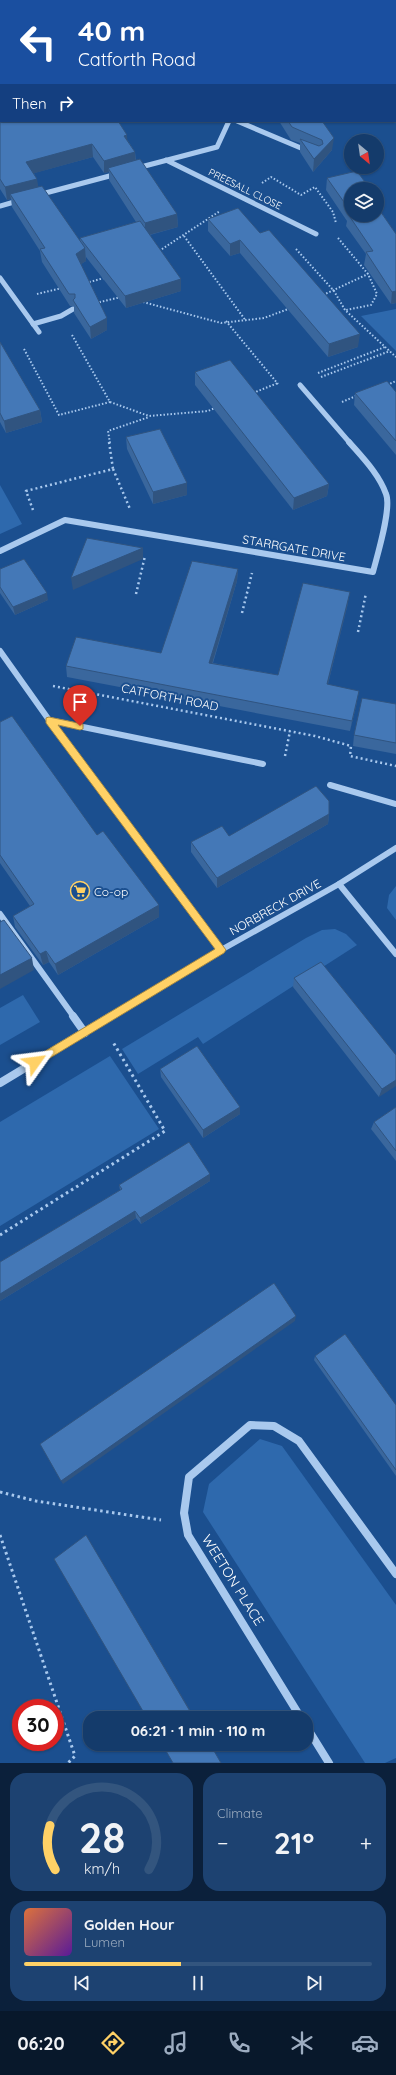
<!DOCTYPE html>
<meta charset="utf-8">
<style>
:root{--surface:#143b6b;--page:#1d4271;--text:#f1f3f6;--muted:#9dadc1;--line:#33557e;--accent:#ffd166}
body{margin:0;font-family:Quicksand,sans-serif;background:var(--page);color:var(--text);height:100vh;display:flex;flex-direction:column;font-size:15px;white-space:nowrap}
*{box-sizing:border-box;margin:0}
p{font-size:13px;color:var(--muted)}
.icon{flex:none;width:22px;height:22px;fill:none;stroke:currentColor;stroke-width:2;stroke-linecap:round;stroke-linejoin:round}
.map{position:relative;height:1763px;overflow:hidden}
.panel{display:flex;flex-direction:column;gap:10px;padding:10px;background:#0b203b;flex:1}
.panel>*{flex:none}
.banner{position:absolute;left:0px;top:0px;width:396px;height:122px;box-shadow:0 1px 3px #0004,0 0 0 1px var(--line);background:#1a4fa0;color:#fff;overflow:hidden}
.needle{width:26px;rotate:151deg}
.buttons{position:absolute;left:344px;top:134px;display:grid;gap:8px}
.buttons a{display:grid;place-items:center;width:40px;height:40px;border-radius:50%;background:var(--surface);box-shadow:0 1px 3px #0004,0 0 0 1px var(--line);font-size:20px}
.speed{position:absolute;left:12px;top:1699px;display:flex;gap:8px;font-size:20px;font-weight:700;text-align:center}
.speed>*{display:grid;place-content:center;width:52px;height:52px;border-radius:50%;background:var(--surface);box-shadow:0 1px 3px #0004,0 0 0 1px var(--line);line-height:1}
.speed .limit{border:6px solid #d22;background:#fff;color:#111}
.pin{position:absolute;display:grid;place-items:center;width:34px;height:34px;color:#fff;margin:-41px -17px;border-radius:50% 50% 50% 0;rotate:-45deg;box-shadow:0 0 4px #0007}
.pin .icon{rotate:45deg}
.me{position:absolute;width:44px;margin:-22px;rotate:59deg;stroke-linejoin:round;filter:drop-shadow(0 0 3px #0008)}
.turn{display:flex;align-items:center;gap:14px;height:84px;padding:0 12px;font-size:18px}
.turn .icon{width:52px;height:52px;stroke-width:2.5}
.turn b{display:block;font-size:28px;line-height:34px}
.then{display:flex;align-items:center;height:38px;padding:0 12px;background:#0003;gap:8px;font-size:15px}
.big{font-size:30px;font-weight:700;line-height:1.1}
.panel .widget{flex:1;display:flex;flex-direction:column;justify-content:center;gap:6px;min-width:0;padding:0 14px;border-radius:16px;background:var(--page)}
.panel .dial{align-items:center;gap:0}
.dial svg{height:104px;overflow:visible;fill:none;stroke:var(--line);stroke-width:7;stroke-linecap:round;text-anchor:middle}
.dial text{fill:var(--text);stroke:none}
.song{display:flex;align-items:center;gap:12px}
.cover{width:48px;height:48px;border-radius:6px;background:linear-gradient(135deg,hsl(20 70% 55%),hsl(270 70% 35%))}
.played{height:4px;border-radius:2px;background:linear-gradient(90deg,var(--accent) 45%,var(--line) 45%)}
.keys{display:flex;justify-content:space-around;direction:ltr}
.heat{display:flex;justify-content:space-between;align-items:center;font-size:22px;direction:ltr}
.panel .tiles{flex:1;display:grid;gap:10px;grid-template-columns:1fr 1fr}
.widget:last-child{grid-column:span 2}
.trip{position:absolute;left:83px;top:1711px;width:230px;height:40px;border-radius:16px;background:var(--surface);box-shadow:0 1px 3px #0004,0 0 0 1px var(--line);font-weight:700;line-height:40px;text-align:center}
.tabs{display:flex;height:64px;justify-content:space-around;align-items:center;background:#08182b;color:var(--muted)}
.tabs .icon{width:28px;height:28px}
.tabs .current{color:var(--accent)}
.tabs b{font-size:18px;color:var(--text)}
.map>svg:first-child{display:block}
</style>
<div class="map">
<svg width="396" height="1763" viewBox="0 0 396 1763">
<rect width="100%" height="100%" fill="#1b4f8f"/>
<!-- green -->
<g fill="#2e69ad">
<path d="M396 309V351L361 316Z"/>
<path d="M0 485 22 524 0 534Z"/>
<path d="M396 886V920L387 908 389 895Z"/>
<path d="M335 929 346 934 357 945 203 1044 198 1037 138 1074 122 1049 306 938 322 930Z"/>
<path d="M23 995 40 1022 0 1045V1008Z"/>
<path d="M110 1056 159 1129 0 1226V1122Z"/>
<path d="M260 1439 282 1446 396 1605V1758L385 1763H365L203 1512 209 1484Z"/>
</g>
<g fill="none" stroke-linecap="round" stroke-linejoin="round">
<!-- path-far2 -->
<g stroke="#a9c9ee" stroke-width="2" stroke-dasharray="1.5 2" stroke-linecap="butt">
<path d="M262 183 271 177 301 195 315 187 333 212 336 223"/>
<path d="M184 236 246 321"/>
<path d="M338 238 368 274 377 294 371 305 346 310"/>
<path d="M296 249 334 291 345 310 396 357"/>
<path d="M159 251 220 211"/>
<path d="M86 283 104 278"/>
<path d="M37 294 62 288"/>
<path d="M323 295 368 274"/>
<path d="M143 302 221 323 264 318 291 308"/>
<path d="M96 303 121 297"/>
<path d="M226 321 278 384"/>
<path d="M72 335 110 402 149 416 208 411 217 407"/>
<path d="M24 349 59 415 110 402"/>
<path d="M318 373 385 347"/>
<path d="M321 377 390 351"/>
<path d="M387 385 396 381"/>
<path d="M253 393 278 383"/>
<path d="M342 402 356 396"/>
<path d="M110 443 108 431 149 417"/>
</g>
<!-- path-far1 -->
<g stroke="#a9c9ee" stroke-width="2.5" stroke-dasharray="2 3" stroke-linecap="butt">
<path d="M109 442 113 469"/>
<path d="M33 510 26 491 113 469 130 509"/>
<path d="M136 594 145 556"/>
<path d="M242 613 252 573"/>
<path d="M358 632 366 593"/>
<path d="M53 686 315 736 351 746 350 756 396 766"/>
<path d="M285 756 290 731"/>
</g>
<!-- path -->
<g stroke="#a9c9ee" stroke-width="3" stroke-dasharray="2.5 3.5" stroke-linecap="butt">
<path d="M0 1235 165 1131 113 1042"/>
<path d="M0 1492 36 1501 161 1520"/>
<path d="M0 1535 75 1756 68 1763"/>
</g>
<!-- minor-far2 -->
<g stroke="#a9c9ee" stroke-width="5">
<path d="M320 0 322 1"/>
<path d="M364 0 375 1"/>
<path d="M0 1 1 3"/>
<path d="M282 1 314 0"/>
<path d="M237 121 308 151"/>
<path d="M166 160 316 234"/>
<path d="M137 168 217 147 229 121"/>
<path d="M38 195 117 174"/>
<path d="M0 206 21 200"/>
<path d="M0 278 39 332"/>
<path d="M33 324 61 316 73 309"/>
<path d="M300 385 350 443"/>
</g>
<!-- minor-far1 -->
<g stroke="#a9c9ee" stroke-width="6">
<path d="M0 551 65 520 373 572C377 556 392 508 386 494 379 474 362 457 349 442"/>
<path d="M0 651 49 720 221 950"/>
<path d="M49 720 263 764"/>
<path d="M330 785 396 804"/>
<path d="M339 884 396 954"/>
<path d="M0 914 74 1017"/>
<path d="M109 1017 221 950 339 884 396 848"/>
</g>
<!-- minor -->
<g stroke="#a9c9ee" stroke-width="8">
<path d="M73 1016 85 1033"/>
<path d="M0 1083 111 1016"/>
<path d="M301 1718 188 1535 184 1513 189 1477 250 1425 274 1426 299 1441 396 1574"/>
<path d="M306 1726 329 1763"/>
</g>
</g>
<!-- wall -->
<g fill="#3a679d" fill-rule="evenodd">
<path d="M0 81 128 141 135 152 136 160 177 214 178 227 150 235 181 291 126 308 86 257V261L81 264 107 330 91 339 74 313V306H70L42 262 40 251 12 207 11 199 7 200 0 189ZM93 157 104 173 109 172V180L136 222 80 238V241L38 187 34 173Z"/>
<path d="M279 121H322L332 150 313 172 300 152V143L291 140Z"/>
<path d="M327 178 351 189V215L381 212 396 234V303L391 304 364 265 366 254 346 226 347 221 326 190Z"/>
<path d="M208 219 260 233 358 347 328 357 240 253 230 256 208 231Z"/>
<path d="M0 342 40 410 42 422 6 433 0 422Z"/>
<path d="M195 372 329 484 327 496 293 510 195 385Z"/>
<path d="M396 392V455L354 405 355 393Z"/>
<path d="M126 437 187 495 153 504 127 449Z"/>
<path d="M0 569 48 600 15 615 0 593Z"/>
<path d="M238 569 237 581 213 663 278 675 348 603 328 684 357 702 350 731 67 677 66 666 161 653Z"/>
<path d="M396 704V754L353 746 354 735Z"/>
<path d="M0 722 97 835 159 905V917L58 975 49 962 43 965 15 927 13 916 30 906 0 863Z"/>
<path d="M329 814 328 824 217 888 191 852V842L229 836Z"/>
<path d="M294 978 396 1055 379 1097 293 987Z"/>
<path d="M160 1069 240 1114 203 1138 161 1077Z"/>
<path d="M396 1107V1161L371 1129 374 1122Z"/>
<path d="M210 1181 141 1224 136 1218 0 1301V1262L120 1190 119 1185Z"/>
<path d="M315 1356 396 1405V1476L314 1360Z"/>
</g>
<!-- shaded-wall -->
<g fill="#305480">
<path d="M127 135 128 148 124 136Z"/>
<path d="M334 138 332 150 313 172 314 159Z"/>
<path d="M92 144 93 157 28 175 26 162Z"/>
<path d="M135 152 136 165 108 168 109 172 104 173V161Z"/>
<path d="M37 179 39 191 10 194 11 199 7 200 5 187Z"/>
<path d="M381 206 380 218 377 215V207Z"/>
<path d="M177 214 178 227 145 236V223Z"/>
<path d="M240 240V253L230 256V244Z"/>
<path d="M85 248 86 261 77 267 76 254Z"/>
<path d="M181 279V291L126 308 125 296Z"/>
<path d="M396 291V303L391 304 392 292Z"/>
<path d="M107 318V330L91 339 90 327Z"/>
<path d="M360 334 358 347 328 357 329 344Z"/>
<path d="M40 410 42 422 6 433 4 421Z"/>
<path d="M187 483V495L153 504V492Z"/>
<path d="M329 484 327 496 293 510 294 498Z"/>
<path d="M143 548V559L73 590 71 578Z"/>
<path d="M238 569 237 581 209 674V663Z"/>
<path d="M350 592 348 603 325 695 327 684Z"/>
<path d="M47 593 48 600 15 615 13 607Z"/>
<path d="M359 691 357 702 350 731 352 721Z"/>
<path d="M329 814 328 824 217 888V878Z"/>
<path d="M159 905V917L58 975 55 964Z"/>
<path d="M46 951 49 962 43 965 40 954Z"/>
<path d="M32 958 34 970 0 989V975Z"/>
<path d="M396 1080V1086L379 1097 382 1089Z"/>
<path d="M240 1107V1114L203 1138V1130Z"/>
<path d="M210 1174V1181L141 1224 140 1218Z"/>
<path d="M135 1211 136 1218 0 1301V1294Z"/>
<path d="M296 1316 295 1321 63 1484 61 1481Z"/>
<path d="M86 1535 87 1538 195 1718H194Z"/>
</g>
<!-- building -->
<g fill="#4478b7" stroke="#305480">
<path d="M1 80V121H118L127 135 124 136 135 152 104 161 92 144 26 162 37 179 5 187 0 179V81Z"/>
<path d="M288 121H322L334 138 314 159 300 139 319 146 323 144 322 140 292 127Z"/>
<path d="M140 159 177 214 145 223 108 168Z"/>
<path d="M357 171 370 189H351V212L327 178Z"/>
<path d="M42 186 85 248 76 254 107 318 90 327 73 300 75 298V294H69L40 249 45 248 10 194Z"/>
<path d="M377 199 381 206 377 207Z"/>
<path d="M238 208 260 233 269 230 360 334 329 344 240 240 230 244 208 219Z"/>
<path d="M377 208H378L396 234V291L392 292 366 252 373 251 348 214 351 213V215H377Z"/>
<path d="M140 221 181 279 125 296 80 238Z"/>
<path d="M0 342 40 410 4 421 0 413Z"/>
<path d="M230 360 329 484 294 498 195 372Z"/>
<path d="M387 381 396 392V441L355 393Z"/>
<path d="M160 429 187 483 153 492 126 437Z"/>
<path d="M87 538 143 548 71 578Z"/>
<path d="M24 559 47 593 13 607 0 587V569Z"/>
<path d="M192 561 238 569 209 663 278 675 303 583 350 592 327 684 359 691 352 721 66 666 76 637 161 653Z"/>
<path d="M362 698 396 704V743L354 735Z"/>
<path d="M12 716 97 835 103 831 159 905 55 964 46 951 40 954 13 916 34 904 0 855V722Z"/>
<path d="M316 786 329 801V814L217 878 191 842 222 826 229 836Z"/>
<path d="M4 920 32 958 0 975V922Z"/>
<path d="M321 962 396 1055V1080L382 1089 294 978Z"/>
<path d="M197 1046 240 1107 203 1130 160 1069Z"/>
<path d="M396 1107V1151L374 1122Z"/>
<path d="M189 1142 210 1174 140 1218 135 1211 0 1294V1262L122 1189 119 1185Z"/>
<path d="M274 1283 296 1316 61 1481 40 1444Z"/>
<path d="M345 1334 396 1405V1470L315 1356Z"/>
<path d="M86 1535 194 1718H147L54 1559Z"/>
<path d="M162 1744H210L221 1763H173Z"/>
</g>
<!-- route -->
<path fill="#ffd166" stroke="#a68842" d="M49 717 83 724V729L80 730 58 725 226 950 224 953 35 1067 32 1065V1059L215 949 46 723V718Z"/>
<!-- icons -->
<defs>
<g id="supermarket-ring" transform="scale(1)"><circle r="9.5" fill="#1b4f8f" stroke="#ffd166" stroke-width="1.5"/><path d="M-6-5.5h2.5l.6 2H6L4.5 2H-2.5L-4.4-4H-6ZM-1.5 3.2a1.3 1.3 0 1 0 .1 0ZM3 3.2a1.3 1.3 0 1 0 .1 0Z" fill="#ffd166"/></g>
</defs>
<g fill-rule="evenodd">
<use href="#supermarket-ring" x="80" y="891"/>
</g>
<g text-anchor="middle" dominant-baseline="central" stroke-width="4" stroke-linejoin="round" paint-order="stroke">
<!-- far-street labels -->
<g font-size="10" fill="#fff" stroke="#1b4f8f">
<text transform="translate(245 189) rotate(26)">PREESALL CLOSE</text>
</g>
<!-- street labels -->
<g font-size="12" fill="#fff" stroke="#1b4f8f">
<text transform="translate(294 548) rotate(10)">STARRGATE DRIVE</text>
<text transform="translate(170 697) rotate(11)">CATFORTH ROAD</text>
<text transform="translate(275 907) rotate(-29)">NORBRECK DRIVE</text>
</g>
<!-- poi labels -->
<g font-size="12" fill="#fff" stroke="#1b4f8f" text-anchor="start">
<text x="94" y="891">Co-op</text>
</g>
<!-- near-street labels -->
<g font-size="14" fill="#fff" stroke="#1b4f8f">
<text transform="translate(233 1580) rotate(58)">WEETON PLACE</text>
</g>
</g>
</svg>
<div class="buttons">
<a><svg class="needle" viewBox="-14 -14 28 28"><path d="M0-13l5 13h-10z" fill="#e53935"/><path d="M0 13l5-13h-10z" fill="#9dadc1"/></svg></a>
<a><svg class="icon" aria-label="layers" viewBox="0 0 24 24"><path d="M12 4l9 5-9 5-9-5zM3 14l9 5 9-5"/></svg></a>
</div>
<div class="speed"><div class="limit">30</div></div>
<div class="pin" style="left:80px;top:726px;background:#d93025"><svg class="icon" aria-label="arrive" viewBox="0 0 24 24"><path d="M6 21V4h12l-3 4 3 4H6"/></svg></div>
<svg class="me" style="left:35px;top:1062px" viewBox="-20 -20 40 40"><path d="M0-17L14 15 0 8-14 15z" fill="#ffd166" stroke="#fff" stroke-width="4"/></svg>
<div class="trip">06:21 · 1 min · 110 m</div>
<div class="banner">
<div class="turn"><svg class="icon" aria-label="left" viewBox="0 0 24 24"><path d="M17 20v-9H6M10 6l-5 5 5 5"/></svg><div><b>40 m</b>Catforth Road</div></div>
<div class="then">Then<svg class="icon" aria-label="right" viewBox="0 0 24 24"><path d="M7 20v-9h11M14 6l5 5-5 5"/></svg></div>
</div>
</div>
<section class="panel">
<div class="tiles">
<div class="widget dial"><svg viewBox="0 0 100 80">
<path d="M14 69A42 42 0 1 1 86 69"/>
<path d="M14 69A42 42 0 0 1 10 35" stroke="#ffd166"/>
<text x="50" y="56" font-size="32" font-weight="700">28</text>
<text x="50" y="72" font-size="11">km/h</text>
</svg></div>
<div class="widget"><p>Climate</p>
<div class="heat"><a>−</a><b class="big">21°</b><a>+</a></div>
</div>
<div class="widget">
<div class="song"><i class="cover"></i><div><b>Golden Hour</b><p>Lumen</p></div></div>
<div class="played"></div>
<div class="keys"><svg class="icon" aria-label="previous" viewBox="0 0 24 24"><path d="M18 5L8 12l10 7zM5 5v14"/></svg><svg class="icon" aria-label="pause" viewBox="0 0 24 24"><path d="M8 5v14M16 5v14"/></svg><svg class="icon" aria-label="next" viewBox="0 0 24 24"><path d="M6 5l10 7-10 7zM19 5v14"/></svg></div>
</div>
</div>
</section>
<nav class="tabs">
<b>06:20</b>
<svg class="icon current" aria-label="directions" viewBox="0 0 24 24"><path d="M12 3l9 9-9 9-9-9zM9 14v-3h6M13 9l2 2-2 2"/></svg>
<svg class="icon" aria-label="music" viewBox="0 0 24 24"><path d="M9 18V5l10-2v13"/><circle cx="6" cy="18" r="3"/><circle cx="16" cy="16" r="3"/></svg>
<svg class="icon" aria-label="phone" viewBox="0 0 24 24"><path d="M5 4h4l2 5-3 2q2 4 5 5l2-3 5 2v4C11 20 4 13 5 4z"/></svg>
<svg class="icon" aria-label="climate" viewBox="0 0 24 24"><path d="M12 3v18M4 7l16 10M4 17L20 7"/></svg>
<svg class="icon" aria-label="car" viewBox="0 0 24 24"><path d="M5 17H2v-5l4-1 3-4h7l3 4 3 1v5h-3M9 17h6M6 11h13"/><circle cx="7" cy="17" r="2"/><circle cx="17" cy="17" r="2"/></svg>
</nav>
